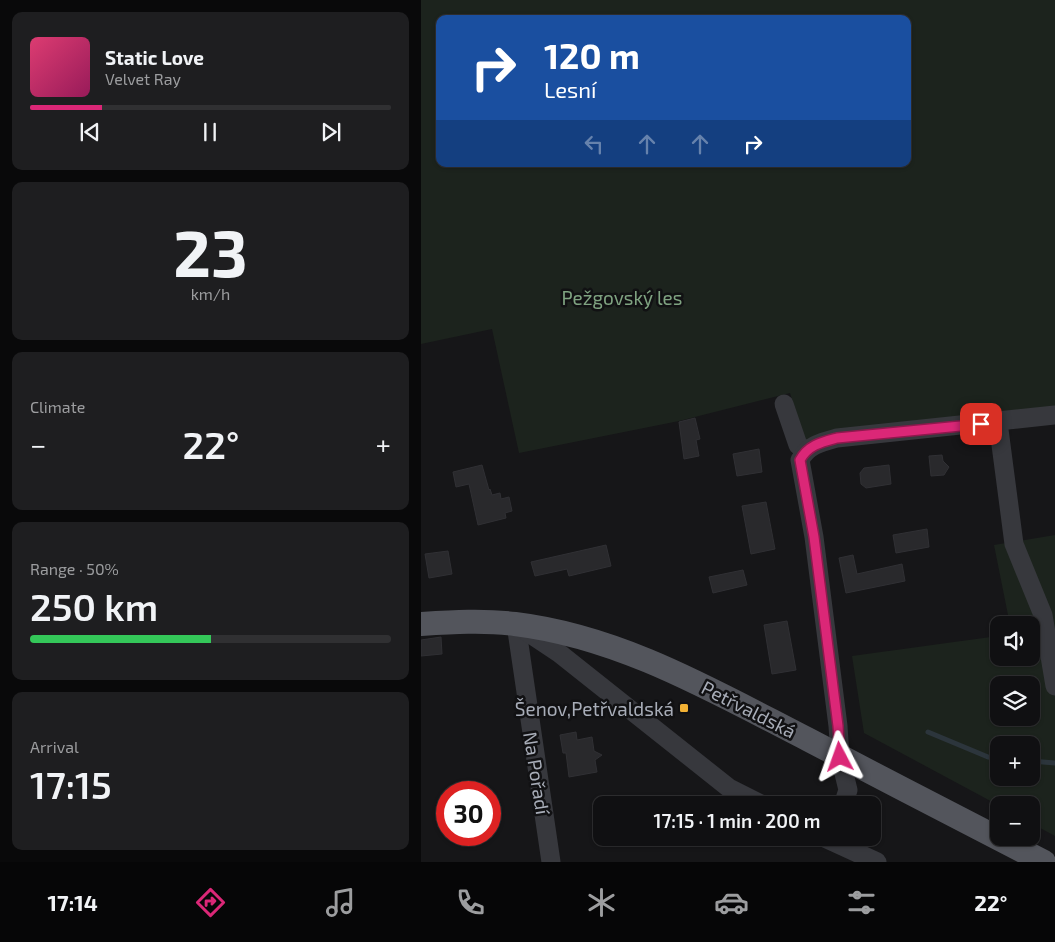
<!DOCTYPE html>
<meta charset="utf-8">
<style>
:root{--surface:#101012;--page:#1e1e20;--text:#f1f3f6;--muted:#9c9d9f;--line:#303032;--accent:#db2777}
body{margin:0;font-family:"Exo 2",sans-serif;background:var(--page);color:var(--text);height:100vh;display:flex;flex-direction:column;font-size:19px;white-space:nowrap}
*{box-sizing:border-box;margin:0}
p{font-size:16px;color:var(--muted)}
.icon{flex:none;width:28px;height:28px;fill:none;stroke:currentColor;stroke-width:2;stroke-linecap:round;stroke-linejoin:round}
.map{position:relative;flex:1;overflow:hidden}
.sheet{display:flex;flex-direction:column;gap:12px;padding:12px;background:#09090a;width:421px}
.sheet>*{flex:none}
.top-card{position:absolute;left:15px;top:15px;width:475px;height:152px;border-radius:10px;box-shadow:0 1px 4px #0004,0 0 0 1px var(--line);background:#1a4fa0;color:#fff;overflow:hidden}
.fabs{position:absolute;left:569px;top:616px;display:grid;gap:10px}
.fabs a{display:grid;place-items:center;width:50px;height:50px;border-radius:10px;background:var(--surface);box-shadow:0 1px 4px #0004,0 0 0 1px var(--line);font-size:25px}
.speed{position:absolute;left:15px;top:781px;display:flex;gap:10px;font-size:25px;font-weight:700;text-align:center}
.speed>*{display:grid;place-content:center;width:65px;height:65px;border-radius:50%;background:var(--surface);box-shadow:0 1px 4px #0004,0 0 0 1px var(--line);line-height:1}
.speed .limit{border:8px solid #d22;background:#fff;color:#111}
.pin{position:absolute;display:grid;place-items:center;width:42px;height:42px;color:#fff;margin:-21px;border-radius:10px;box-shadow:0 2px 8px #0006}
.me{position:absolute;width:55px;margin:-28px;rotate:356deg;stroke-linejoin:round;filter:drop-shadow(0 0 4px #0008)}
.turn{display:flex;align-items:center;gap:18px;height:105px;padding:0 25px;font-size:22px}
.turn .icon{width:65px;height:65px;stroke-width:2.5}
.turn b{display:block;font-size:35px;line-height:42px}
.lanes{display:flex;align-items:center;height:48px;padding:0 25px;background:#0003;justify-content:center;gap:25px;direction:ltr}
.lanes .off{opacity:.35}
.big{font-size:38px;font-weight:600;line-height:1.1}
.sheet .card{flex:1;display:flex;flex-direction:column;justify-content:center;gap:8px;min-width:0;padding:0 18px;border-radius:10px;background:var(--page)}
.sheet .dial{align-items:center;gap:0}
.dial b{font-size:65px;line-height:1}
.song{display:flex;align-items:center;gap:15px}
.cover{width:60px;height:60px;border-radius:8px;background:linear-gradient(135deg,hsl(340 70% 55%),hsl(330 70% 35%))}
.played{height:5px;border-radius:2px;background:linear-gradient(90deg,var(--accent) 20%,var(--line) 20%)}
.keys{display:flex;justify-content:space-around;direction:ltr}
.heat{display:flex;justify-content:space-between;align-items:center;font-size:28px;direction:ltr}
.charge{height:8px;border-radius:4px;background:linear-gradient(90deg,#34c759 50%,var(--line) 0)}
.trip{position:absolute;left:172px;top:796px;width:288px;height:50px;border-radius:10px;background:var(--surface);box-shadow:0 1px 4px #0004,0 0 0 1px var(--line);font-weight:600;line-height:50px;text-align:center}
.tabs{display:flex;height:80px;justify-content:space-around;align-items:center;background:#060607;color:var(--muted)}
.tabs .icon{width:35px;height:35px}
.tabs .current{color:var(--accent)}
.tabs b{font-size:22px;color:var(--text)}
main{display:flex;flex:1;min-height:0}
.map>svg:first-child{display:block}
</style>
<main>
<section class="sheet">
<div class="card">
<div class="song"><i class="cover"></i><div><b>Static Love</b><p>Velvet Ray</p></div></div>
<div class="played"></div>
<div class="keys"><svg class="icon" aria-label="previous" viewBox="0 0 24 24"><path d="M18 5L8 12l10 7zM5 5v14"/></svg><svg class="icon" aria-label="pause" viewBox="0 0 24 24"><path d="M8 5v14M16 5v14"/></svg><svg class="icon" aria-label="next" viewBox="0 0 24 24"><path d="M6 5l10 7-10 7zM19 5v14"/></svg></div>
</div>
<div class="card dial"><b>23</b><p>km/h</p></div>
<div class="card"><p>Climate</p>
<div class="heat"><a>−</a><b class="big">22°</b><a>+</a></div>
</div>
<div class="card"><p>Range · 50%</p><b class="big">250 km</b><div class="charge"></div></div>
<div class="card"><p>Arrival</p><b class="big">17:15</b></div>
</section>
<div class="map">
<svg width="634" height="862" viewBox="0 0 634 862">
<rect width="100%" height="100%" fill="#161618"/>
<!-- green -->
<g fill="#1c231d" fill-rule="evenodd">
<path d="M0 0H634V408L384 440 369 393 258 421 98 453 71 329 0 344ZM19 19H486V164H19Z"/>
<path d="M634 535V836L610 823V805H577L443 733 431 656 577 636 578 658H610V625H589L573 545ZM578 685H610V718H578ZM578 745H610V778H578Z"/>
</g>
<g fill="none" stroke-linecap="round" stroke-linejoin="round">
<!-- stream -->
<g stroke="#2c353c" stroke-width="5">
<path d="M507 732 567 757 578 758"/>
<path d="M610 761 634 763"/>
</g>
</g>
<!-- building -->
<g fill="#29292c" stroke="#303034">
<path d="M274 418 279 439 275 440 278 456 263 459 258 422Z"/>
<path d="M338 449 341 472 316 476 312 454Z"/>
<path d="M521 455 522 461 528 467 523 475 510 476 508 456Z"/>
<path d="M61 465 68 490 69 489 71 495 79 493 80 499 88 497 91 511 84 513 85 518 57 525 48 484 35 487 32 472Z"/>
<path d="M468 465 470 484 445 488 440 484 439 473 443 468Z"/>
<path d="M345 502 354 549 330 554 321 506Z"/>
<path d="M506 529 508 547 475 553 472 535Z"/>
<path d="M185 545 190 566 148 576 146 569 114 576 110 562Z"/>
<path d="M27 551 31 574 8 578 4 554Z"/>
<path d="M432 555 436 574 481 564 484 581 425 593 418 558Z"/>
<path d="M322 570 326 585 292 593 288 577Z"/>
<path d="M366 621 375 670 351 674 343 625Z"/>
<path d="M20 637 21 654 0 656V640Z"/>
<path d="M155 732 156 740 171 737 173 751 181 755 174 760 176 772 148 777 145 753H142L139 735Z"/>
</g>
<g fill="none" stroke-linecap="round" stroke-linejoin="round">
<!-- minor -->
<g stroke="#37383d" stroke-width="19">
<path d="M363 404 377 445 384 450"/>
<path d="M577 422 593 544 622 615 634 686"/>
<path d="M95 624 130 862"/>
<path d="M99 627 138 653 308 788 342 805"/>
<path d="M422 805 427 790 419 757 417 726 393 537 379 460C387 445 401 442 416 438L634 415"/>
<path d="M404 838 456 862"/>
</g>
<!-- major -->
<path stroke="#53555c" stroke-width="24" d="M0 624C31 622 63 620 94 624 201 637 294 692 388 740 466 781 545 822 623 862"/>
</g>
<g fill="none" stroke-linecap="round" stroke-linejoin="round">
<!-- route casing -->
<g stroke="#8e194d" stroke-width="12">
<path id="route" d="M419 757 417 726 393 537 379 460C387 445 401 442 416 438L560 424"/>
</g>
<!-- route -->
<use href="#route" stroke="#db2777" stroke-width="9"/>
</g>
<!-- markers -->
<rect fill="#f2b134" stroke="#111113" stroke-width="2" x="258" y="703" width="10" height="10" rx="2.5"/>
<g text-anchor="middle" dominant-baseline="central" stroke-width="5" stroke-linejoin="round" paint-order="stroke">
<!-- park labels -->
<g font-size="19" fill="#7fa381" stroke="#111113">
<text x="201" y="297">Pežgovský les</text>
</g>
<!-- poi labels -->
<g font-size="19" fill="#a8adb8" stroke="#111113" text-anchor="end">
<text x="253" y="708">Šenov,Petřvaldská</text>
</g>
<!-- street labels -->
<g font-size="19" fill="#a8adb8" stroke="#111113">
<text transform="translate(328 709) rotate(27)">Petřvaldská</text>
<text transform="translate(116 773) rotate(81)">Na Pořadí</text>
</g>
</g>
</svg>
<div class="fabs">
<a><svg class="icon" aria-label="sound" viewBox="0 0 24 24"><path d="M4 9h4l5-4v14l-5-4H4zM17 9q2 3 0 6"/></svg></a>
<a><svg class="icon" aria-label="layers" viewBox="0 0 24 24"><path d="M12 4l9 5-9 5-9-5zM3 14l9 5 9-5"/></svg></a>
<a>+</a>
<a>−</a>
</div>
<div class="speed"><div class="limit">30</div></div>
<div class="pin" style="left:560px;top:424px;background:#d93025"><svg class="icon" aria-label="arrive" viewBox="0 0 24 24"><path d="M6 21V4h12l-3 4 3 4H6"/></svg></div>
<svg class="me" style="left:419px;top:757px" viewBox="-20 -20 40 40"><path d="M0-17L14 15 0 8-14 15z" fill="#db2777" stroke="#fff" stroke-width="4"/></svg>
<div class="trip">17:15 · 1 min · 200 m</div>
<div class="top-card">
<div class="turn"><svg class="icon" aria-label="right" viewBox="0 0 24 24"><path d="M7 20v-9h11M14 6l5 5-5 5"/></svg><div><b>120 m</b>Lesní</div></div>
<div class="lanes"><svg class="icon off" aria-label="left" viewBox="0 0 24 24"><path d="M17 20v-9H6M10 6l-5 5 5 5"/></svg><svg class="icon off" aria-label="ahead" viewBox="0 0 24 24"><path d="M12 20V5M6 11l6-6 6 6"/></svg><svg class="icon off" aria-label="ahead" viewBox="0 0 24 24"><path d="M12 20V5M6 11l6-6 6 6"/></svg><svg class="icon" aria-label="right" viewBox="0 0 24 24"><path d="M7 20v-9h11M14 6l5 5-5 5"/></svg></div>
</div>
</div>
</main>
<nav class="tabs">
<b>17:14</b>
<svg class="icon current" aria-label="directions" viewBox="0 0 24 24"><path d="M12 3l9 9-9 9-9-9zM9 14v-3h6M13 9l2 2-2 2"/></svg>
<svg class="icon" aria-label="music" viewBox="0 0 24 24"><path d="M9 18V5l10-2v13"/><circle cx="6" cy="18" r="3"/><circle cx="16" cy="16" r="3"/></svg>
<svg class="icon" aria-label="phone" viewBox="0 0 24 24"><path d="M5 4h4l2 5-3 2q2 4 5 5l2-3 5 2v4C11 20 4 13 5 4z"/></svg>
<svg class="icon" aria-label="climate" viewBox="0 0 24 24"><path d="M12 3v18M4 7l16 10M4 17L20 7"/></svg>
<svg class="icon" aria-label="car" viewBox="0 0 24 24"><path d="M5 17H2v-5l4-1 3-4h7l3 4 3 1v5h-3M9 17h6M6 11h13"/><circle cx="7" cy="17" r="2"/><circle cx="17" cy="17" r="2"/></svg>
<svg class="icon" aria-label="filters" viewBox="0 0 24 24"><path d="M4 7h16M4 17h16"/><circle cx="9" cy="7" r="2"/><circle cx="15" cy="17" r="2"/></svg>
<b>22°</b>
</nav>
